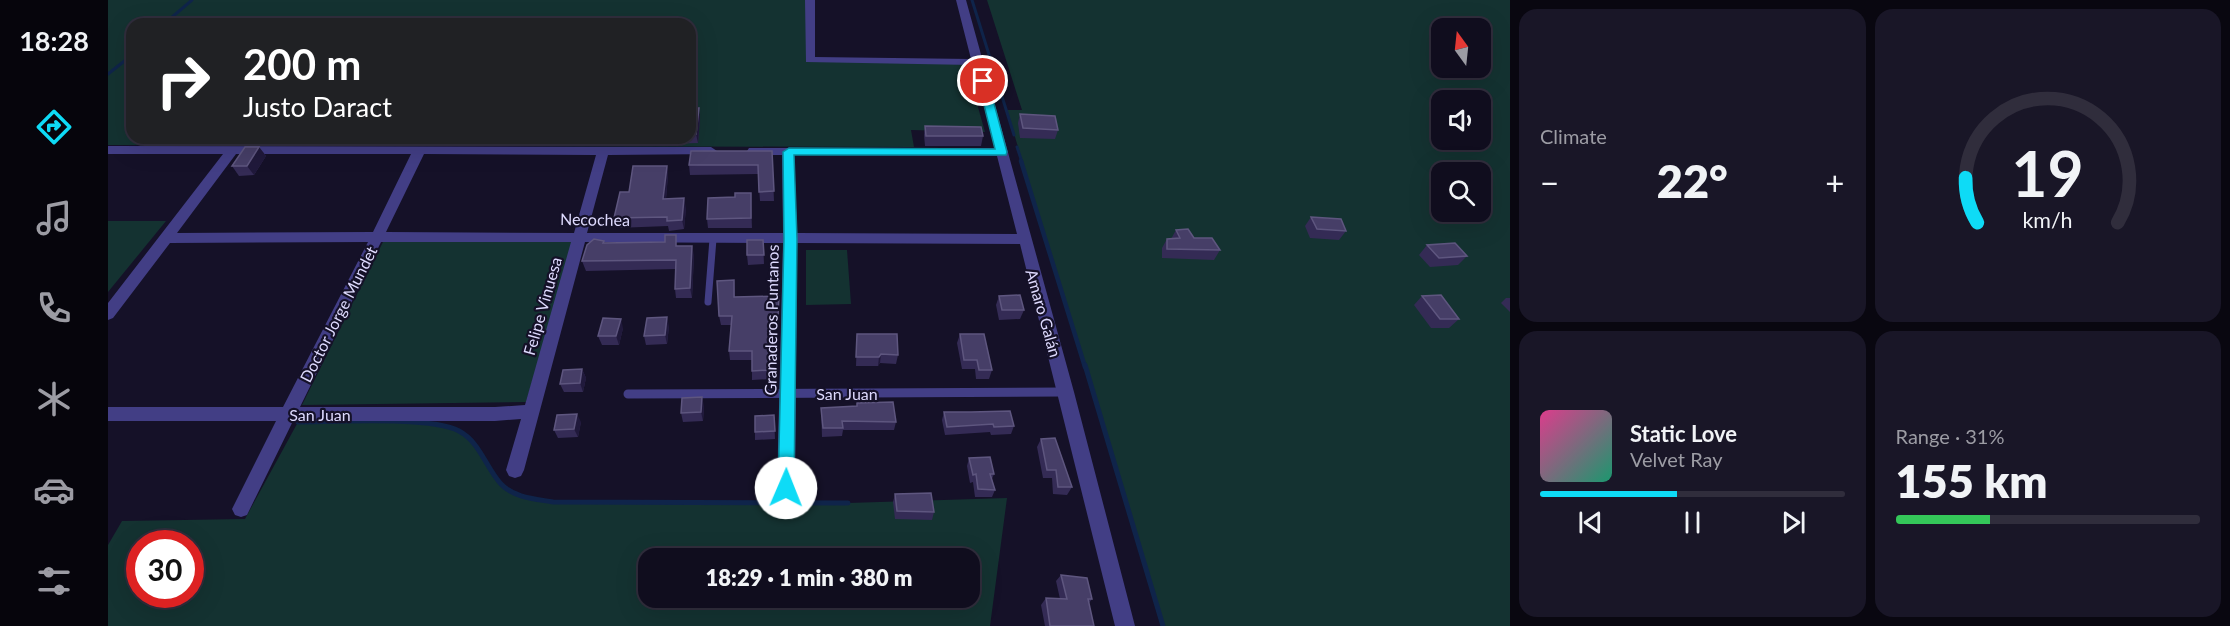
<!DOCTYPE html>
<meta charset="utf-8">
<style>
:root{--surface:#100d1e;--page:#191627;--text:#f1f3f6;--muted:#9c9ca4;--line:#302d3c;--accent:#0edbf6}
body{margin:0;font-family:Lato,sans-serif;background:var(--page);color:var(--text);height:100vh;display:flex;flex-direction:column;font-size:22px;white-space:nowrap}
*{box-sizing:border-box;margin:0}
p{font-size:20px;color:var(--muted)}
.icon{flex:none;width:33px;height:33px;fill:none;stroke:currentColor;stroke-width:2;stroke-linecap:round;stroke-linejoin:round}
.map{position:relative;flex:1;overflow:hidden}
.panel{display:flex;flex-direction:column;gap:9px;padding:9px;background:#090710;width:720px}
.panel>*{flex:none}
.hud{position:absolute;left:18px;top:18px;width:570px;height:126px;border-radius:18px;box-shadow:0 6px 24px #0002,0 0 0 2px var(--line);background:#202124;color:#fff;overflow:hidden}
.needle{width:39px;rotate:345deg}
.tools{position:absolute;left:1323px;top:18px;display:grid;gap:12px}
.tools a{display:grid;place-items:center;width:60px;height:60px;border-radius:12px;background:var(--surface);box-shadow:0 6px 24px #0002,0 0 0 2px var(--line);font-size:30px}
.speed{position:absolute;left:18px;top:530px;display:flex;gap:12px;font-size:30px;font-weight:700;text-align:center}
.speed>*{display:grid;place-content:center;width:78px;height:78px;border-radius:50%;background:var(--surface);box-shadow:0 6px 24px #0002,0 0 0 2px var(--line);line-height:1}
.speed .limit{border:9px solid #d22;background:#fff;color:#111}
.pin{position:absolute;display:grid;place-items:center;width:51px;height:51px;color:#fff;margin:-26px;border:3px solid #fff;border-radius:50%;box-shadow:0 2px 6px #0007}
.me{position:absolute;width:66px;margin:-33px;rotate:1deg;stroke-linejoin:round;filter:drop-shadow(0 0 4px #0008)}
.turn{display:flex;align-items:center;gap:21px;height:126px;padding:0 18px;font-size:27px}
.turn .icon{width:78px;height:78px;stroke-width:2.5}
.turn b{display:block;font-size:42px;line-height:51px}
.big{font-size:45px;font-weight:800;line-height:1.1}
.panel .card{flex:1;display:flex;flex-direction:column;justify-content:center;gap:9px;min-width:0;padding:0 21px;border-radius:18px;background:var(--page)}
.panel .dial{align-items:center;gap:0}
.dial svg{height:156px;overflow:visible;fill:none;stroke:var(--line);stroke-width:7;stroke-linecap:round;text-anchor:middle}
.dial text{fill:var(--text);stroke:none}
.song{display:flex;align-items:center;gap:18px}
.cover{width:72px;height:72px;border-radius:9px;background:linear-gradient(135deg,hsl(330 70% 55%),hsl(160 70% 35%))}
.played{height:6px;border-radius:3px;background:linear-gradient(90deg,var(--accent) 45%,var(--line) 45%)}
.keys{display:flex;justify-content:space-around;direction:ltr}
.heat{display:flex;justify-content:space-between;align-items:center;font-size:33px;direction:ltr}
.charge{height:9px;border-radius:4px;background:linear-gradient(90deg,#34c759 31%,var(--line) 0)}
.panel .tiles{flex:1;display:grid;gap:9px;grid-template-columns:repeat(2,1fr)}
.trip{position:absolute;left:530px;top:548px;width:342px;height:60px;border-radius:18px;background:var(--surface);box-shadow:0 6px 24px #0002,0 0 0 2px var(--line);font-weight:800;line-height:60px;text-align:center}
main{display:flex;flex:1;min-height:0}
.menu{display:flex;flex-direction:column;width:108px;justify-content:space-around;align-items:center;background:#06050c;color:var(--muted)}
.menu .icon{width:42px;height:42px}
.menu .selected{color:var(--accent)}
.menu b{font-size:27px;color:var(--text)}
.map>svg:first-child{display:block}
</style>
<main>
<nav class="menu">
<b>18:28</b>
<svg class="icon selected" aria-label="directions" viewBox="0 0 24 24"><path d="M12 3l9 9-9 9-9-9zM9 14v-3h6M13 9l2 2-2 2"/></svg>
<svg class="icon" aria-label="music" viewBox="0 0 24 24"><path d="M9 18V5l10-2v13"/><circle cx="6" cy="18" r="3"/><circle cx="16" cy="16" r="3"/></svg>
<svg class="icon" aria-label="phone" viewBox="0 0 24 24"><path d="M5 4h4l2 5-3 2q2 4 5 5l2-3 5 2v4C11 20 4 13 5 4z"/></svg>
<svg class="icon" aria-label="climate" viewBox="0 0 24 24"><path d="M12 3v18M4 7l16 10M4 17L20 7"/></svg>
<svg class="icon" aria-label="car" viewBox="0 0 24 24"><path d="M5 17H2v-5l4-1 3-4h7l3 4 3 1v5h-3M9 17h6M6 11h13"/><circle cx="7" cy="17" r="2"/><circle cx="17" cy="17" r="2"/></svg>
<svg class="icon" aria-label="filters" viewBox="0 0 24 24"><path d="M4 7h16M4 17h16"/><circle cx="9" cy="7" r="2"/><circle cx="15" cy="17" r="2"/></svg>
</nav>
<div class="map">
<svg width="1402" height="626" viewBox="0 0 1402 626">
<rect width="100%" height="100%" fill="#151128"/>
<!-- green -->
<g fill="#143231" fill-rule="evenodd">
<path d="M0 0H702V59L857 61 877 132 803 130 806 147 0 145ZM24 24H582V138H24Z"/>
<path d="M879 0H1402V626H1053C1002 454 950 282 899 110H914ZM1334 28H1372V68H1334ZM1334 100H1372V140H1334ZM1334 172H1372V212H1334Z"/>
<path d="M0 221H58L0 292Z"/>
<path d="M467 240 418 402 194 405 275 242Z"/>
<path d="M698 250H739L743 304 698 305Z"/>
<path d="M190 422 328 423 352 431 376 455 394 485 413 496 445 502 740 503 899 498 882 626H0V545L14 521 137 519ZM32 543H82V594H32ZM540 558H861V597H540Z"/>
</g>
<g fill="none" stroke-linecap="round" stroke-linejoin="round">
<!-- stream-far2 -->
<g stroke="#0f244a" stroke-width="3">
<path d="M864 0 906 135"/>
<path d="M56 24 84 0"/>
<path d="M0 74 24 55"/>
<path d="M909 147 914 162"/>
</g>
<!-- stream-far1 -->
<path stroke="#0f244a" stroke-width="4.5" d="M913 161 977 367"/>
<!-- stream -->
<g stroke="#0f244a" stroke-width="5">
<path d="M977 365 1055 626"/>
<path d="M190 422C226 422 323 416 351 431 372 442 378 468 393 484 406 498 428 499 445 502L740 503"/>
</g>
<!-- service-far1 -->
<path stroke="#423e85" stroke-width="7" d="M600 302 605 239"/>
<!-- service -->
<path stroke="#423e85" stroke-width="9" d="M520 394 956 392"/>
<!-- minor -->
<path fill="#423e85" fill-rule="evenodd" d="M697 0H707V57L863 59 848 0H858L966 392 1027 626H1007L912 244 689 243 687 488 684 494 678 496 672 494 669 488 675 243 477 242 416 470 413 476 407 478 401 476 398 470 413 419 387 421H185L139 515 133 517 127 515 124 509 168 421H0V407H175L260 242 62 243 5 318 0 320V303L115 154H0V146L603 147 609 151 607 154 500 155 479 233H675L674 155H645L639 151 641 148H887L865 65 698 62ZM128 154H303L265 232 69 233ZM316 154 488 155 466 233 278 232ZM686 155 889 156 909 234 689 233ZM273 242H463L417 405 387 407H192Z"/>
</g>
<!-- wall -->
<g fill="#342b55">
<path d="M582 108 592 117 590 143 556 144 555 138H582Z"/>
<path d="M912 114 950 130 947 139 912 138 910 123Z"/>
<path d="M817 126 875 136 873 146H817L816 135Z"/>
<path d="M277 138H317L314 144H281Z"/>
<path d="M151 147 158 156 146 175 131 176 124 166Z"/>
<path d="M664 151 666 201H652L650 174 582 175 581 165Z"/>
<path d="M559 166 560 175 558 199 578 208 576 229 561 231 560 226 508 228 506 218 521 192Z"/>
<path d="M643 203 644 228H600L599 219Z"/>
<path d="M1203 217 1238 231 1231 240 1202 238 1197 226Z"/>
<path d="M1068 230 1112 250 1106 260 1054 258V248L1059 239H1063Z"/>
<path d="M655 240 656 264 640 265 639 255Z"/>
<path d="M557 242 570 246 586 255 584 298H568L567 289 568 269 478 271 474 261 496 243Z"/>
<path d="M1319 245 1359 256 1350 265 1322 267 1311 255Z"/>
<path d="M626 280 627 297 671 306V324H663V379L644 380V360H622L621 351 623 325H613L611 316Z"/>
<path d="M891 296 916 310 912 319 891 320 888 305Z"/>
<path d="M1314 296 1351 319 1341 328H1323L1306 305Z"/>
<path d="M1398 298H1402V312L1393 303Z"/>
<path d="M561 326 559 344 538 345 536 336Z"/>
<path d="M515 328 511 345H494L490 336Z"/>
<path d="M749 334 790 355 788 364 772 363 770 366H748Z"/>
<path d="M852 334 884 370 881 379H868L867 369H854L849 343Z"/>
<path d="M474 369 478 378 475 392H456L452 384Z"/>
<path d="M749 403 788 422 786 430H735L734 436 714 437 713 408 749 406Z"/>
<path d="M596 406 595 421 575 422 573 413Z"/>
<path d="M836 412 906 426 903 434 883 435 882 432 837 435 834 420Z"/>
<path d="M666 415 667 439 647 440V432Z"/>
<path d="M473 422 470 437 450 438 446 430Z"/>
<path d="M933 439 964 487 959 495 945 494 944 478H935L929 447Z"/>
<path d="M861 458 886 474 884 479 887 490 884 497H867L865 482 862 483 859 466Z"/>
<path d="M787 494 826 512 824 520 787 519 785 502Z"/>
<path d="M953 575 984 599 981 603 986 626H937L933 605 938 598 952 599 948 581Z"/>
</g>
<!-- shaded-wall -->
<g fill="#20193b">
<path d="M591 108 592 117 590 143 588 134Z"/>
<path d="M311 138H317L314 144Z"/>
<path d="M151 147 158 156 146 175 139 166Z"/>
<path d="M559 166 560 175 557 208 555 199Z"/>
<path d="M576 198 578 208 576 229 574 220Z"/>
<path d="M584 246 586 255 584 298 582 288Z"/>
<path d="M559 317 561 326 559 344 557 335Z"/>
<path d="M513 319 515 328 511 345 508 336Z"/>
<path d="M773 354 772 363 770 366 771 357Z"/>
<path d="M474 369 478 378 475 392 472 383Z"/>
<path d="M594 397 596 406 595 421 593 412Z"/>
<path d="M469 414 473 422 470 437 466 429Z"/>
</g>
<!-- building -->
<g fill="#463e67" stroke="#5e567f" stroke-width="1.5">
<path d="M582 108H591L588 134H582Z"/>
<path d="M912 114 947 116 950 130 915 128Z"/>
<path d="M817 126 873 127 875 136H818Z"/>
<path d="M137 147H151L139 166H124Z"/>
<path d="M583 151H664L666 191 651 192 650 165H581Z"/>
<path d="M525 166H559L555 199 576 198 574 220 559 221V217L506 218 512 192H521Z"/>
<path d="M627 193H643V218L599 219 600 198 627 197Z"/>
<path d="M1203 217 1233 219 1238 231 1209 229Z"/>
<path d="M1080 229 1086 238H1104L1112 250 1059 249V239L1072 238 1068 230Z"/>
<path d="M557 235H568V246H584L582 288 567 289 568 260 474 261 479 245 486 239 496 241 495 243 557 242Z"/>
<path d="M639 240H655L656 255H639Z"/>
<path d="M1347 243 1359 256 1331 258 1319 245Z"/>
<path d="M626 280V297L671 296 670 315H662L663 370 644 371V351H621L624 316H611L609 281Z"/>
<path d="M912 295 916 310H894L891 296Z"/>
<path d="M1333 295 1351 319H1332L1314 296Z"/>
<path d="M559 317 557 335 536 336 539 318Z"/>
<path d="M495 318 513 319 508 336H490Z"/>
<path d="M749 334H789L790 355 773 354 771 357H748Z"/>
<path d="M852 334H876L884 370H871L869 360H856Z"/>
<path d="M474 369 472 383 452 384 455 370Z"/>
<path d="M594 397 593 412 573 413 574 398Z"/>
<path d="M785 402 788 422 734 421 735 428H715L713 408 749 406V403Z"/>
<path d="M902 411 906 426 886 427 885 424 839 427 836 412H863Z"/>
<path d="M469 414 466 429 446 430 449 415Z"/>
<path d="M666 415 667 431 647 432V416Z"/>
<path d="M947 438 964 487H950L948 470H939L933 439Z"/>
<path d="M882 457 886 474H882L887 490 870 489 868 474 865 475 861 458Z"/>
<path d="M823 493 826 512 789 511 787 494Z"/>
<path d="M953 575 979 578 984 599H980L986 626H942L938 598 959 599Z"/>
</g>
<!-- route -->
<path fill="#0edbf6" stroke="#098ea0" stroke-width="1.5" d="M875 78 880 81 899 152 898 155H686L689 239 686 488 683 494 678 496 672 494 670 488 676 239 675 152 681 148 887 149 870 81Z"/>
<g text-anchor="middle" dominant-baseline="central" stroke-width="4.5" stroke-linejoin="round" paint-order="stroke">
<!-- street labels -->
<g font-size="16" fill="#dedafe" stroke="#151128">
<text transform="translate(487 219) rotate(1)">Necochea</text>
<text transform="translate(434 306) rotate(-74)">Felipe Vinuesa</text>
<text transform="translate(936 313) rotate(74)">Amaro Galán</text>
<text transform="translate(230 314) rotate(-63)">Doctor Jorge Mundet</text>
<text transform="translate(663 320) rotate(-89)">Granaderos Puntanos</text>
<text x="739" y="393">San Juan</text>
<text x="212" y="414">San Juan</text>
</g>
</g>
</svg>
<div class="tools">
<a><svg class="needle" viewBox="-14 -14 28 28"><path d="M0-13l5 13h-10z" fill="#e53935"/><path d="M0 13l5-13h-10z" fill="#9c9ca4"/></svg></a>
<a><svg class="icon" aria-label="sound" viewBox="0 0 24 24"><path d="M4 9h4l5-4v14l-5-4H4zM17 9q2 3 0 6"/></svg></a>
<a><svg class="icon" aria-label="search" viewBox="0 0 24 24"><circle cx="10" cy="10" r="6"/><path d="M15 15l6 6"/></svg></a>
</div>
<div class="speed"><div class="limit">30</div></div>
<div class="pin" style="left:875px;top:81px;background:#d93025"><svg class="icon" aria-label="arrive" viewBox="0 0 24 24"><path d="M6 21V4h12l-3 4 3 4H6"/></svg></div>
<svg class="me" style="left:678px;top:488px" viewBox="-20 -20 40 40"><circle r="19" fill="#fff"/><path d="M0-13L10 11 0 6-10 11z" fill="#0edbf6"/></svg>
<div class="trip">18:29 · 1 min · 380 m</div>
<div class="hud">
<div class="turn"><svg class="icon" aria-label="right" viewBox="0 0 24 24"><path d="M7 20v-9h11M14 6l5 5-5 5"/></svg><div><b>200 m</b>Justo Daract</div></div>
</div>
</div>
<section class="panel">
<div class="tiles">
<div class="card"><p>Climate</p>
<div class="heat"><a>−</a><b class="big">22°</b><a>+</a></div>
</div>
<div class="card dial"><svg viewBox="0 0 100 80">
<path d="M14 69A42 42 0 1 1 86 69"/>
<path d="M14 69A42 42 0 0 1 8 46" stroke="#0edbf6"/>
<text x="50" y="56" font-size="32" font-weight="700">19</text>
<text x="50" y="72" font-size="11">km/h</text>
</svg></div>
<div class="card">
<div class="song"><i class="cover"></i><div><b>Static Love</b><p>Velvet Ray</p></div></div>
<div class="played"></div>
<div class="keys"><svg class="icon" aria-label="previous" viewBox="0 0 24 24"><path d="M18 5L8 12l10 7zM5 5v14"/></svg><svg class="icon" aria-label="pause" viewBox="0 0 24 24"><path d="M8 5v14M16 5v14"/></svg><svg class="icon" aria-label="next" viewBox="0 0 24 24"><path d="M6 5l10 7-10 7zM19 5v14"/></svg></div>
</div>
<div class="card"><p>Range · 31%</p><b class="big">155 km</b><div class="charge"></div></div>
</div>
</section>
</main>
